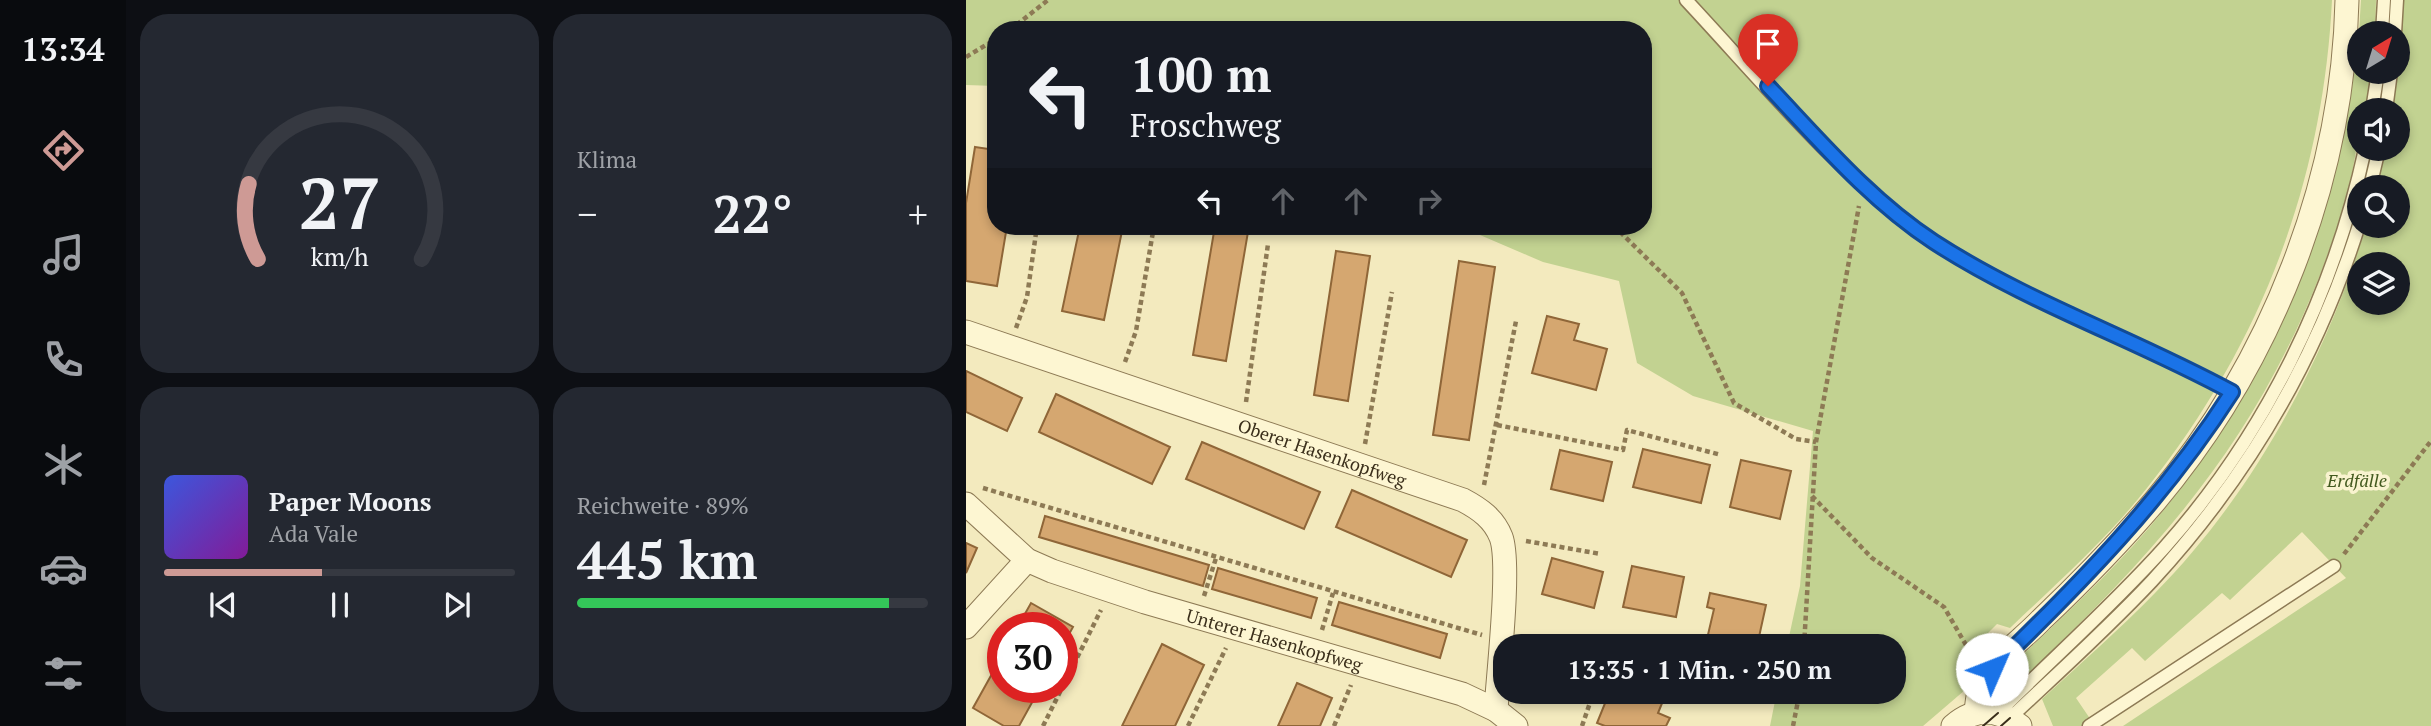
<!DOCTYPE html>
<html lang="de">
<meta charset="utf-8">
<style>
:root{--surface:#171b24;--page:#242831;--text:#f1f3f6;--muted:#9ea1a6;--line:#363941;--accent:#ce9a95}
body{margin:0;font-family:"PT Serif",serif;background:var(--page);color:var(--text);height:100vh;display:flex;flex-direction:column;font-size:26px;white-space:nowrap}
*{box-sizing:border-box;margin:0}
p{font-size:23px;color:var(--muted)}
.icon{flex:none;width:38px;height:38px;fill:none;stroke:currentColor;stroke-width:2;stroke-linecap:round;stroke-linejoin:round}
.map{position:relative;flex:1;overflow:hidden}
.panel{display:flex;flex-direction:column;gap:14px;padding:14px;background:#0d0f14;width:840px}
.panel>*{flex:none}
.top-card{position:absolute;left:21px;top:21px;width:665px;height:214px;border-radius:28px;box-shadow:0 4px 10px #0003;background:#171b24;color:var(--text);overflow:hidden}
.needle{width:46px;rotate:38deg}
.controls{position:absolute;left:1381px;top:21px;display:grid;gap:14px}
.controls a{display:grid;place-items:center;width:63px;height:63px;border-radius:50%;background:var(--surface);box-shadow:0 4px 10px #0003;font-size:35px}
.speed{position:absolute;left:21px;top:612px;display:flex;gap:14px;font-size:35px;font-weight:700;text-align:center}
.speed>*{display:grid;place-content:center;width:91px;height:91px;border-radius:50%;background:var(--surface);box-shadow:0 4px 10px #0003;line-height:1}
.speed .limit{border:10px solid #d22;background:#fff;color:#111}
.pin{position:absolute;display:grid;place-items:center;width:60px;height:60px;color:#fff;margin:-72px -30px;border-radius:50% 50% 50% 0;rotate:-45deg;box-shadow:0 0 7px #0007}
.pin .icon{rotate:45deg}
.me{position:absolute;width:77px;margin:-38px;rotate:46deg;stroke-linejoin:round;filter:drop-shadow(0 0 5px #0008)}
.turn{display:flex;align-items:center;gap:24px;height:147px;padding:0 28px;font-size:32px}
.turn .icon{width:91px;height:91px;stroke-width:2.5}
.turn b{display:block;font-size:49px;line-height:60px}
.lanes{display:flex;align-items:center;height:66px;padding:0 28px;background:#0003;justify-content:center;gap:35px;direction:ltr}
.lanes .off{opacity:.35}
.big{font-size:52px;font-weight:800;line-height:1.1}
.panel .widget{flex:1;display:flex;flex-direction:column;justify-content:center;gap:10px;min-width:0;padding:0 24px;border-radius:28px;background:var(--page)}
.panel .dial{align-items:center;gap:0}
.dial svg{height:182px;overflow:visible;fill:none;stroke:var(--line);stroke-width:7;stroke-linecap:round;text-anchor:middle}
.dial text{fill:var(--text);stroke:none}
.song{display:flex;align-items:center;gap:21px}
.cover{width:84px;height:84px;border-radius:10px;background:linear-gradient(135deg,hsl(230 70% 55%),hsl(290 70% 35%))}
.played{height:7px;border-radius:4px;background:linear-gradient(90deg,var(--accent) 45%,var(--line) 45%)}
.keys{display:flex;justify-content:space-around;direction:ltr}
.heat{display:flex;justify-content:space-between;align-items:center;font-size:38px;direction:ltr}
.charge{height:10px;border-radius:5px;background:linear-gradient(90deg,#34c759 89%,var(--line) 0)}
.panel .tiles{flex:1;display:grid;gap:14px;grid-template-columns:repeat(2,1fr)}
.trip{position:absolute;left:527px;top:634px;width:413px;height:70px;border-radius:28px;background:var(--surface);box-shadow:0 4px 10px #0003;font-weight:800;line-height:70px;text-align:center}
main{display:flex;flex:1;min-height:0}
.tabs{display:flex;flex-direction:column;width:126px;justify-content:space-around;align-items:center;background:#090b0e;color:var(--muted)}
.tabs .icon{width:49px;height:49px}
.tabs .current{color:var(--accent)}
.tabs b{font-size:32px;color:var(--text)}
.map>svg:first-child{display:block}
</style>
<main>
<nav class="tabs">
<b>13:34</b>
<svg class="icon current" aria-label="directions" viewBox="0 0 24 24"><path d="M12 3l9 9-9 9-9-9zM9 14v-3h6M13 9l2 2-2 2"/></svg>
<svg class="icon" aria-label="music" viewBox="0 0 24 24"><path d="M9 18V5l10-2v13"/><circle cx="6" cy="18" r="3"/><circle cx="16" cy="16" r="3"/></svg>
<svg class="icon" aria-label="phone" viewBox="0 0 24 24"><path d="M5 4h4l2 5-3 2q2 4 5 5l2-3 5 2v4C11 20 4 13 5 4z"/></svg>
<svg class="icon" aria-label="climate" viewBox="0 0 24 24"><path d="M12 3v18M4 7l16 10M4 17L20 7"/></svg>
<svg class="icon" aria-label="car" viewBox="0 0 24 24"><path d="M5 17H2v-5l4-1 3-4h7l3 4 3 1v5h-3M9 17h6M6 11h13"/><circle cx="7" cy="17" r="2"/><circle cx="17" cy="17" r="2"/></svg>
<svg class="icon" aria-label="filters" viewBox="0 0 24 24"><path d="M4 7h16M4 17h16"/><circle cx="9" cy="7" r="2"/><circle cx="15" cy="17" r="2"/></svg>
</nav>
<section class="panel">
<div class="tiles">
<div class="widget dial"><svg viewBox="0 0 100 80">
<path d="M14 69A42 42 0 1 1 86 69"/>
<path d="M14 69A42 42 0 0 1 10 36" stroke="#ce9a95"/>
<text x="50" y="56" font-size="32" font-weight="700">27</text>
<text x="50" y="72" font-size="11">km/h</text>
</svg></div>
<div class="widget"><p>Klima</p>
<div class="heat"><a>−</a><b class="big">22°</b><a>+</a></div>
</div>
<div class="widget">
<div class="song"><i class="cover"></i><div><b>Paper Moons</b><p>Ada Vale</p></div></div>
<div class="played"></div>
<div class="keys"><svg class="icon" aria-label="previous" viewBox="0 0 24 24"><path d="M18 5L8 12l10 7zM5 5v14"/></svg><svg class="icon" aria-label="pause" viewBox="0 0 24 24"><path d="M8 5v14M16 5v14"/></svg><svg class="icon" aria-label="next" viewBox="0 0 24 24"><path d="M6 5l10 7-10 7zM19 5v14"/></svg></div>
</div>
<div class="widget"><p>Reichweite · 89%</p><b class="big">445 km</b><div class="charge"></div></div>
</div>
</section>
<div class="map">
<svg width="1465" height="726" viewBox="0 0 1465 726">
<rect width="100%" height="100%" fill="#f3eabe"/>
<!-- green -->
<g fill="#c2d291" fill-rule="evenodd">
<path d="M0 0H1366C1357 182 1295 345 1181 488 1141 539 1091 583 1044 628L1031 624 998 657 999 690 957 726H804L811 691H928V646H821L834 586 847 431 727 396 671 363 653 281 577 262 493 226H677V30H30V86L0 85Z"/>
<path d="M1395 0H1410L1409 33H1393Z"/>
<path d="M1438 0H1465V726H1157L1380 578 1336 532 1264 600 1256 593 1179 661 1166 648 1110 698 1129 726H1087L1076 699C1114 664 1153 630 1189 593 1287 494 1360 359 1400 226H1432V187H1411L1419 149H1432V110H1427ZM1393 264H1432V303H1393Z"/>
<path d="M1393 35V72H1405L1399 110H1393C1393 167 1374 222 1354 275 1285 449 1190 551 1058 678L1046 665C1102 612 1158 561 1205 501 1314 366 1375 206 1393 35Z"/>
</g>
<!-- building -->
<g fill="#d5a770" stroke="#8f6638" stroke-width="2">
<path d="M9 147 30 150V226H41L31 286 0 281V203Z"/>
<path d="M114 226H157L138 320 96 311Z"/>
<path d="M249 226H283L260 361 227 355Z"/>
<path d="M370 251 404 256 382 401 348 395Z"/>
<path d="M493 261 529 267 503 440 467 435Z"/>
<path d="M581 316 613 324 608 340 641 349 630 390 566 373Z"/>
<path d="M0 371 56 398 41 431 0 412Z"/>
<path d="M90 394 204 447 186 484 73 432Z"/>
<path d="M236 442 354 492 338 529 220 479Z"/>
<path d="M677 449 744 465 735 503 667 487Z"/>
<path d="M594 450 646 462 637 501 585 489Z"/>
<path d="M775 460 825 471 814 519 764 507Z"/>
<path d="M386 490 501 540 485 577 370 527Z"/>
<path d="M79 516 243 565 237 586 73 537Z"/>
<path d="M0 543 11 548 0 573Z"/>
<path d="M586 558 637 572 628 608 576 594Z"/>
<path d="M666 566 718 577 710 617 657 607Z"/>
<path d="M252 568 351 598 345 618 246 589Z"/>
<path d="M744 593 800 605 791 646H772L741 639 748 609 741 607Z"/>
<path d="M373 602 481 634 474 658 366 625Z"/>
<path d="M65 603 107 627 96 647V628H51Z"/>
<path d="M196 644 238 665 209 726H156Z"/>
<path d="M37 654V688H74L53 726H38L7 708Z"/>
<path d="M331 683 366 698 354 726H312Z"/>
<path d="M701 691 692 713 704 718 700 726H639L631 723 642 696 633 691Z"/>
</g>
<g fill="none" stroke-linecap="round" stroke-linejoin="round">
<!-- service casing -->
<g stroke="#8d7a55" stroke-width="15">
<g id="service">
<path d="M720 0C794 79 877 181 967 241 1061 303 1168 339 1267 392"/>
<path d="M1416 33 1418 0"/>
<path d="M1429 33 1431 0"/>
<path d="M1406 110 1412 72"/>
<path d="M1420 110 1425 72"/>
<path d="M1404 187 1413 149"/>
<path d="M1032 713C1087 658 1146 606 1198 548 1299 435 1367 296 1399 149"/>
<path d="M1044 718C1092 673 1141 629 1186 581 1281 478 1351 359 1393 225"/>
<path d="M1123 726 1368 566"/>
</g>
</g>
<!-- minor casing -->
<g stroke="#8d7a55" stroke-width="25">
<g id="minor">
<path id="s1" d="M0 332 497 500C514 509 528 519 535 537 545 563 532 675 530 710"/>
<path id="s2" d="M0 504 61 560 86 571 179 602 496 694 530 710 550 726"/>
<path d="M0 627 61 560"/>
<path d="M1010 713C1011 702 1012 691 1017 682 1029 658 1057 639 1075 620 1115 582 1153 543 1189 501 1305 363 1377 181 1381 0"/>
<path d="M987 726C1009 707 1032 708 1054 726"/>
</g>
</g>
<!-- path -->
<g stroke="#8d7a55" stroke-width="4.5" stroke-dasharray="5 3.5" stroke-linecap="butt">
<path d="M44 30 82 0"/>
<path d="M0 57 30 39"/>
<path d="M648 226 716 293 768 403 830 439 850 442"/>
<path d="M50 328 61 297 71 226"/>
<path d="M159 362 170 331 188 226"/>
<path d="M280 402 302 244"/>
<path d="M531 425 657 450 661 430 755 455"/>
<path d="M399 444 426 292"/>
<path d="M518 485 550 321"/>
<path d="M17 488 516 635"/>
<path d="M846 496 906 558 978 607 1004 652 1005 659"/>
<path d="M560 541 635 554"/>
<path d="M1378 554 1465 441"/>
<path d="M238 596 250 558"/>
<path d="M356 630 367 593"/>
<path d="M838 646 850 442 893 206"/>
<path d="M96 688 135 610"/>
<path d="M77 726 96 688"/>
<path d="M222 726 260 648"/>
<path d="M368 726 385 685"/>
<path d="M616 726 628 691"/>
<path d="M827 726 834 691"/>
</g>
<!-- service -->
<use href="#service" stroke="#fdf6d2" stroke-width="12"/>
<!-- minor -->
<use href="#minor" stroke="#fdf6d2" stroke-width="23"/>
<!-- tram -->
<g stroke="#3b2f1b" stroke-width="2">
<path d="M1017 726 1032 713"/>
<path d="M1035 726 1044 718"/>
</g>
</g>
<g fill="none" stroke-linecap="round" stroke-linejoin="round">
<!-- route casing -->
<g stroke="#114b97" stroke-width="18">
<path id="route" d="M802 86C854 141 904 200 968 242 1062 303 1169 339 1266 392 1199 497 1115 583 1026 669"/>
</g>
<!-- route -->
<use href="#route" stroke="#1a73e8" stroke-width="12"/>
</g>
<g text-anchor="middle" dominant-baseline="central" stroke-width="7" stroke-linejoin="round" paint-order="stroke">
<!-- street labels -->
<g font-size="18" fill="#3b2f1b" stroke="#f9f3cf">
<text stroke="none"><textPath href="#s1" startOffset="376">Oberer Hasenkopfweg</textPath></text>
<text stroke="none"><textPath href="#s2" startOffset="343">Unterer Hasenkopfweg</textPath></text>
</g>
<!-- park labels -->
<g font-size="18" font-style="italic" fill="#435a1f" stroke="#f9f3cf">
<text x="1391" y="480">Erdfälle</text>
</g>
</g>
</svg>
<div class="controls">
<a><svg class="needle" viewBox="-14 -14 28 28"><path d="M0-13l5 13h-10z" fill="#e53935"/><path d="M0 13l5-13h-10z" fill="#9ea1a6"/></svg></a>
<a><svg class="icon" aria-label="sound" viewBox="0 0 24 24"><path d="M4 9h4l5-4v14l-5-4H4zM17 9q2 3 0 6"/></svg></a>
<a><svg class="icon" aria-label="search" viewBox="0 0 24 24"><circle cx="10" cy="10" r="6"/><path d="M15 15l6 6"/></svg></a>
<a><svg class="icon" aria-label="layers" viewBox="0 0 24 24"><path d="M12 4l9 5-9 5-9-5zM3 14l9 5 9-5"/></svg></a>
</div>
<div class="speed"><div class="limit">30</div></div>
<div class="pin" style="left:802px;top:86px;background:#d93025"><svg class="icon" aria-label="arrive" viewBox="0 0 24 24"><path d="M6 21V4h12l-3 4 3 4H6"/></svg></div>
<svg class="me" style="left:1026px;top:669px" viewBox="-20 -20 40 40"><circle r="19" fill="#fff"/><path d="M0-13L10 11 0 6-10 11z" fill="#1a73e8"/></svg>
<div class="trip">13:35 · 1 Min. · 250 m</div>
<div class="top-card">
<div class="turn"><svg class="icon" aria-label="left" viewBox="0 0 24 24"><path d="M17 20v-9H6M10 6l-5 5 5 5"/></svg><div><b>100 m</b>Froschweg</div></div>
<div class="lanes"><svg class="icon" aria-label="left" viewBox="0 0 24 24"><path d="M17 20v-9H6M10 6l-5 5 5 5"/></svg><svg class="icon off" aria-label="ahead" viewBox="0 0 24 24"><path d="M12 20V5M6 11l6-6 6 6"/></svg><svg class="icon off" aria-label="ahead" viewBox="0 0 24 24"><path d="M12 20V5M6 11l6-6 6 6"/></svg><svg class="icon off" aria-label="right" viewBox="0 0 24 24"><path d="M7 20v-9h11M14 6l5 5-5 5"/></svg></div>
</div>
</div>
</main>
